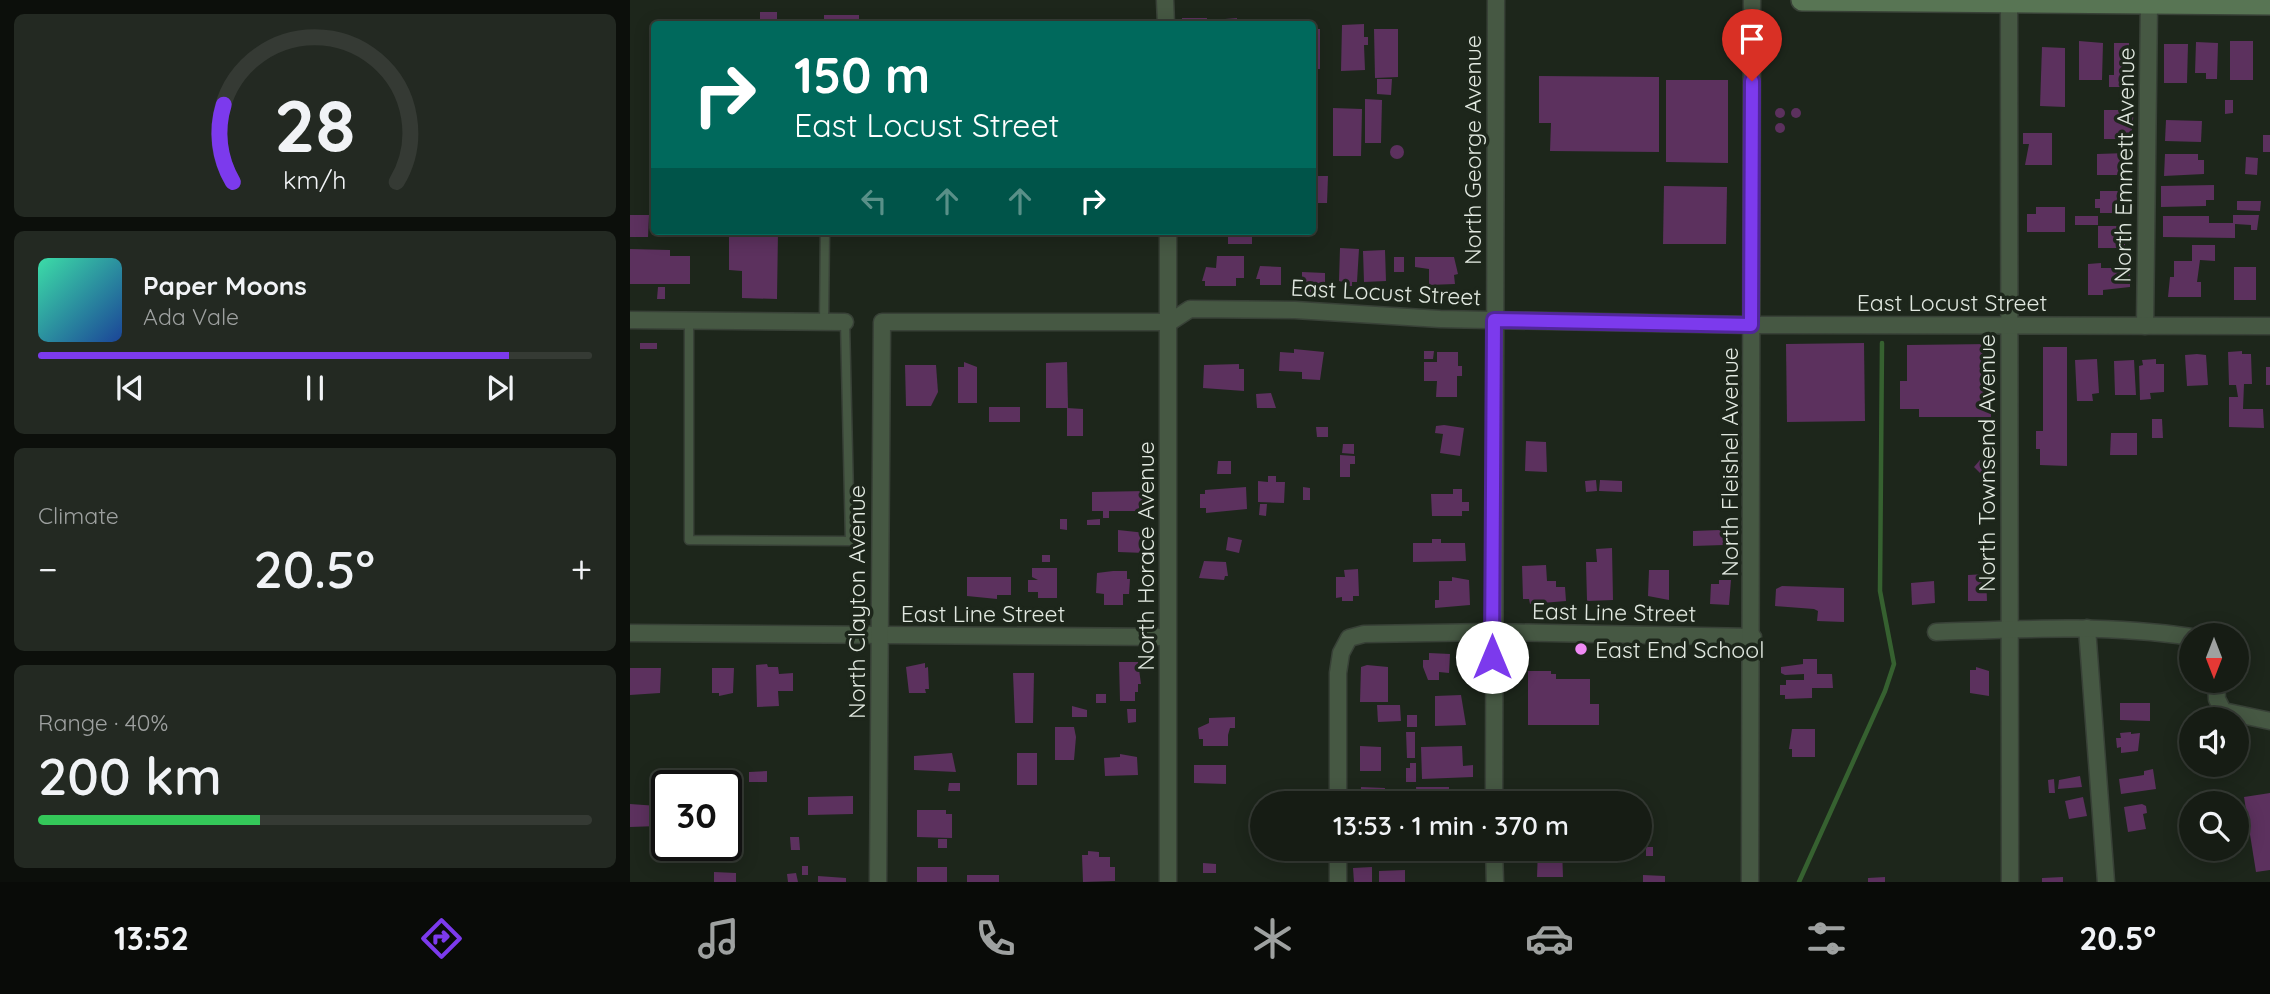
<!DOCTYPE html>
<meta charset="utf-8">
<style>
:root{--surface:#161c14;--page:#232922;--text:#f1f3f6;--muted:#9ea1a0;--line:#353a34;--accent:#7c3aed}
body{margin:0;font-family:Quicksand,sans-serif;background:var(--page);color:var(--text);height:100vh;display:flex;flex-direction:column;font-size:26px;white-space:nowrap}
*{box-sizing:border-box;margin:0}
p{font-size:23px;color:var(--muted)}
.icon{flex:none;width:38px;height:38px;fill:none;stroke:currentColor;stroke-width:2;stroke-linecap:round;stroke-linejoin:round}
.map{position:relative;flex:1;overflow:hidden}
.panel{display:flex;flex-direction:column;gap:14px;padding:14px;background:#0c0f0b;width:630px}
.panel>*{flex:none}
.top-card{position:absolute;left:21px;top:21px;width:665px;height:214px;border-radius:7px;box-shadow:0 4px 18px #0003,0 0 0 2px var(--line);background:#00695c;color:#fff;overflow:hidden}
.needle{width:46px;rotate:180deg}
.controls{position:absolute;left:1549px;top:623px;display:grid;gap:14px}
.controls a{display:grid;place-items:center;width:70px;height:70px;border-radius:50%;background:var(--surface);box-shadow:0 4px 18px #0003,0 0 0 2px var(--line);font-size:35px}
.speed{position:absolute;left:21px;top:770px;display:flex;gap:14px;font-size:35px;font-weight:700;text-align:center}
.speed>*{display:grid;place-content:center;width:91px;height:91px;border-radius:50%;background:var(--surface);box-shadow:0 4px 18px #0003,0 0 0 2px var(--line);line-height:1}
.speed .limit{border:4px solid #111;border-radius:10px;background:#fff;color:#111}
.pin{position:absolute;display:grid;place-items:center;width:60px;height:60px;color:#fff;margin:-72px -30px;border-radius:50% 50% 50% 0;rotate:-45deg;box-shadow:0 0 7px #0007}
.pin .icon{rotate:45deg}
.me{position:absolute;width:77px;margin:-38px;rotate:0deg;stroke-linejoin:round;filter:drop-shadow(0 0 5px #0008)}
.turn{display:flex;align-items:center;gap:24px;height:147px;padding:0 28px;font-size:32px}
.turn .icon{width:91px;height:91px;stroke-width:2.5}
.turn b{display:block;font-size:49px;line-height:60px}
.lanes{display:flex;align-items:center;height:66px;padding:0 28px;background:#0003;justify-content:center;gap:35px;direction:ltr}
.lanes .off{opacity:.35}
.big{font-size:52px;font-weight:600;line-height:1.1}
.panel .tile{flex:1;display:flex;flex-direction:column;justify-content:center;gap:10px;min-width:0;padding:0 24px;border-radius:10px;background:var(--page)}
.panel .dial{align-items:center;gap:0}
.dial svg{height:182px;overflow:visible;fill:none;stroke:var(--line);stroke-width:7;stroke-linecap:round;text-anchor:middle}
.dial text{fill:var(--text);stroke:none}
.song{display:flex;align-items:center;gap:21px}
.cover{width:84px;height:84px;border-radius:10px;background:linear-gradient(135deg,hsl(160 70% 55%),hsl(220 70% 35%))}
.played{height:7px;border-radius:4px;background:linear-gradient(90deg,var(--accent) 85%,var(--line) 85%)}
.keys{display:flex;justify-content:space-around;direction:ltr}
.heat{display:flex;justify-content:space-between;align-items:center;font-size:38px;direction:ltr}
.charge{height:10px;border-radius:5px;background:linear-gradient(90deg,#34c759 40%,var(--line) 0)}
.trip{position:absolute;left:620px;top:791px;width:402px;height:70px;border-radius:35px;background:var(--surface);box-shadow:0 4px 18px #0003,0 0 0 2px var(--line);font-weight:600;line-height:70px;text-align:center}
.tab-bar{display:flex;height:112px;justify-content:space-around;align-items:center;background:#090b08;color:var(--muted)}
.tab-bar .icon{width:49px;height:49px}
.tab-bar .on{color:var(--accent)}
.tab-bar b{font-size:32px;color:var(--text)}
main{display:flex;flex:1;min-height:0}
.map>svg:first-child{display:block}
</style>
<main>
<section class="panel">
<div class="tile dial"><svg viewBox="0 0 100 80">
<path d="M14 69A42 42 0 1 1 86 69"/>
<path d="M14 69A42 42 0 0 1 10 35" stroke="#7c3aed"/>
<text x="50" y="56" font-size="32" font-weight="700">28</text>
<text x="50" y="72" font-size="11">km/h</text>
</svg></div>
<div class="tile">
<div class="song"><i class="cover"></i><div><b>Paper Moons</b><p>Ada Vale</p></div></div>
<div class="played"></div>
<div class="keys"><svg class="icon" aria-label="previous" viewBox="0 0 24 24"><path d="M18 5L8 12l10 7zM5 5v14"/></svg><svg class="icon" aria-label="pause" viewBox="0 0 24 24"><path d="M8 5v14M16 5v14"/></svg><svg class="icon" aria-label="next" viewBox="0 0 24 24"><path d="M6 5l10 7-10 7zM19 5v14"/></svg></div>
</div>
<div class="tile"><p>Climate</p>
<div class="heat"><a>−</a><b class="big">20.5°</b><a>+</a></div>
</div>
<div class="tile"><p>Range · 40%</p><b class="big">200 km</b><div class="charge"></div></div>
</section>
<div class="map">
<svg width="1640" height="882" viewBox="0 0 1640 882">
<rect width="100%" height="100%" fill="#1d261b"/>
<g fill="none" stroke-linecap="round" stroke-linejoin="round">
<!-- stream -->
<path stroke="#366130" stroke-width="4.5" d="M1169 882 1255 691 1264 664 1250 591 1252 343"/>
</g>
<!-- building -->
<g fill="#5c315e">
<rect x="130" y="12" width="17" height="9"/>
<rect x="194" y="15" width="35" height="9"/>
<rect x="552" y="18" width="25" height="6"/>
<path d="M607 18V21L621 20V24H595V19Z"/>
<rect x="630" y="19" width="32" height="5"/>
<path d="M734 24V37H738V45H734L735 70 711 71 712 25Z"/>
<rect x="682" y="29" width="8" height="40"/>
<path d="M744 29H768V77L745 78Z"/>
<path d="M1449 41 1473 43 1472 80H1449Z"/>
<rect x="1600" y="41" width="23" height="39"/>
<path d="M1566 42 1588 43 1587 79H1576V73H1565Z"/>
<path d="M1484 43H1499V47H1505V77H1500V87H1479V75H1484Z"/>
<path d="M1534 44H1558L1557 83H1534Z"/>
<path d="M1412 47 1435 48V107L1410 106Z"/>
<path d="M909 76 1029 77V152L920 151 921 123H909Z"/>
<path d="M747 79H762L761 95 747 94Z"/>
<path d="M1036 80H1098V163L1036 162Z"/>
<path d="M735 99 752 100 751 143H735Z"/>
<path d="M1595 100H1603V113L1595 114Z"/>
<circle cx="1166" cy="113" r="5"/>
<circle cx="1150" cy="113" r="5"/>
<path d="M703 108 732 109 731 156H703Z"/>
<path d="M1474 110H1504L1501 139H1474Z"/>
<path d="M1536 120 1572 121 1571 142 1535 141Z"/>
<circle cx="1150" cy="128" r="5"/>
<path d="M1393 133H1422V165H1395L1399 144H1393Z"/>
<rect x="1633" y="135" width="7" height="17"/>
<circle cx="767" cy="152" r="7"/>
<path d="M1497 153V175H1467V154Z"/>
<path d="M1535 154H1568V160H1574V174L1534 176Z"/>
<path d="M1616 157 1628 158 1627 175 1615 174Z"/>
<path d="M682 176H698L697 203H682Z"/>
<path d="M1584 185V200H1576V206L1531 207V186Z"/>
<path d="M1034 186 1097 187 1096 244H1033Z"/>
<path d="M1470 191H1496V213H1470V208H1465V199H1470Z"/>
<path d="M1607 201H1631L1630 211 1607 210Z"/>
<path d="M1406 207H1435V232H1397V214H1406Z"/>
<path d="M0 215H19L18 237H0Z"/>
<path d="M1603 215H1629L1627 230H1621V225L1605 224V238L1533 237V216H1579V223H1603Z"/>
<rect x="1445" y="216" width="23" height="9"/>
<path d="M1468 226H1494L1495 230H1500V244H1495V248H1468Z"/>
<path d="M148 231 147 299 112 298V271L99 270V232Z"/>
<rect x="598" y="231" width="24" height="13"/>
<path d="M1562 245H1585V261L1570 260 1567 282H1571V297H1538L1540 277H1544V261H1562Z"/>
<path d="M710 248 729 249 727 282H722V286H713V282L709 281Z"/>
<path d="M0 249 40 250V256H60V284H0Z"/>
<path d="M755 250 756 281 734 282 733 251Z"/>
<path d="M587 256H614V278H606V286H575V281H572L576 267 586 268Z"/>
<rect x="764" y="257" width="10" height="15"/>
<path d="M785 257H824L828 274 824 275 825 284 799 285V269L785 267Z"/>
<path d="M1471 263V268H1495V272H1500V287L1473 290V295H1458V264Z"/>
<path d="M630 266 651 267V285H630V279H626Z"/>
<rect x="1604" y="267" width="22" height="33"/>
<path d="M672 272 695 273V294H690V299L676 298V293H672Z"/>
<path d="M28 287H35V299H27Z"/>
<rect x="10" y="343" width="17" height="6"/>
<path d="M1234 343 1235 421 1157 422 1156 344Z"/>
<path d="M1360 344 1361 417H1289V409H1270V381H1277V345Z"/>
<path d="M1413 347H1437V466L1410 465V449H1406V431H1413Z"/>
<path d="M664 349 694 352 690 380 672 379V372L649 371 650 352 664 353Z"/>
<path d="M794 351H804L803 359H794Z"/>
<path d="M1612 351V354H1621L1622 384H1614L1613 409H1633L1634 428 1599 427V397H1608L1606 385H1599L1598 352Z"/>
<path d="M807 352H828V366H832V376H827V397H806L807 381H794V362H807Z"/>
<path d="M1567 354 1576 355 1578 385 1557 386 1555 355Z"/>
<path d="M1467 359 1469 393 1462 394 1463 401H1447L1445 360Z"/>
<path d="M1526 359V364H1534V392L1520 393 1521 399 1510 400 1509 366 1513 365 1512 360Z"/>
<path d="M1504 360 1506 395H1485L1484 361Z"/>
<path d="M334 362 347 367V403H328V367H334Z"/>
<path d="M437 362 438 408H416V363Z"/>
<path d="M609 364V369H614V391L573 388 574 365Z"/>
<path d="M275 365H306L308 392 301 406H276Z"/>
<rect x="1636" y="367" width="4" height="18"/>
<path d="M641 393 646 408H627L626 394Z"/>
<rect x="359" y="407" width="31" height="15"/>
<path d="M437 408 453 409V436H437Z"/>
<path d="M1522 419H1532L1533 438H1522Z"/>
<path d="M814 425 834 428 830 456 810 453 813 434 805 433 806 426Z"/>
<path d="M686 427H698V437H687Z"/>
<path d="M1481 433H1507V455H1480Z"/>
<path d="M896 441 916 442 917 472 895 471Z"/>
<path d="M713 444H724V454L712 453Z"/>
<path d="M710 455 725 456V464H720V477H710Z"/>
<path d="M1350 460 1357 467 1351 474 1344 467Z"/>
<path d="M588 461H601V474H587Z"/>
<path d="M638 476H646V482H655L654 503 628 502V481L638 482Z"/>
<path d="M966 480 967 491 956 492 955 481Z"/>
<path d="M970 480 992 481V492L969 491Z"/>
<path d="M616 487 617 509 576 513V508H570V494H575V490Z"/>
<path d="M673 487 680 488V500H673Z"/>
<path d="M823 489H832V502H839V511H832V516H802L801 494H823Z"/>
<path d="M515 491V502H509V511H479V518H473V511H462V492Z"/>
<path d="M630 504H637L636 516 629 515Z"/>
<path d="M430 519H437V530L430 529Z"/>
<path d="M470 519V525H457V520Z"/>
<path d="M488 530 516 533 515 553 488 552Z"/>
<path d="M1090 530 1094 532V545L1063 546V531Z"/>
<path d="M598 537 612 540 609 553 596 550Z"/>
<path d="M802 539H811V543H835L836 561 783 562V543H802Z"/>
<path d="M982 548 983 600 957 601 956 562H967L966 549Z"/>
<rect x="412" y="555" width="8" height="7"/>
<path d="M574 561 596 562 598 576H595L594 580 569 578Z"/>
<path d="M916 565 917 581H926V587H935L936 601 900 604 899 599H893L892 566Z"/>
<path d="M402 568H427V598H408V592H398V580H408L402 577Z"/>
<path d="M728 569 729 596H723V601H712V597L706 598V577H715L714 570Z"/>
<path d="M1019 570H1039V600L1018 596Z"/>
<path d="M483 571H497V579H500L499 594H493V605H474V594L466 593 467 573Z"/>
<path d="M1356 574 1357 601H1338V575Z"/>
<path d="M337 577H381V595H367V599L337 596Z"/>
<path d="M822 577 839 580 840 605 805 608V600H809V581H822Z"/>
<path d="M1089 580H1101L1099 605 1080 604 1081 584H1089Z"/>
<path d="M1304 581 1305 603 1282 605 1281 583Z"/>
<path d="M1152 586 1214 588V622L1187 621 1188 611 1184 609 1145 606 1146 589Z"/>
<path d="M799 653 820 654 819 673 809 672V680H798L793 667V660H799Z"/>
<path d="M1173 659H1187V674H1202L1203 688H1182V698L1155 699V695H1150V685H1156V680H1174V674L1155 675 1151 673V667L1173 664Z"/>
<path d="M489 662H508L511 684H508V692H505V701H490Z"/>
<path d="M295 663V668L298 667 299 689H295L296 693H279L276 667Z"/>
<path d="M137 664 138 667H148L149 674 163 673V691H148L149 706 127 707 126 665Z"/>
<path d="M737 665 758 667V702H730L731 667Z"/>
<path d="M1346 667 1359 671V696L1340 693V670H1346Z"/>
<path d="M0 668H31L30 693 0 695Z"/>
<path d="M82 668H104L103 693 89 696V693H82Z"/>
<path d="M898 671H921V674H926V679H960V704H969V725H898Z"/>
<path d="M383 673H404L403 723H385Z"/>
<rect x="466" y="694" width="10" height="9"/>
<path d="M831 695 836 725 805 726V696Z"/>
<path d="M1490 703H1520V721L1490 720Z"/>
<path d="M747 705H770L771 721 748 722Z"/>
<path d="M442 706 457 710V717H442Z"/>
<path d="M497 709H506V722L498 723Z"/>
<rect x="777" y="715" width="10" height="12"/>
<path d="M605 717V728H600L598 735V746H573V739H569L568 728 579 723V718Z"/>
<path d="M425 727H444L446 737 444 760H425Z"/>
<path d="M1162 729H1185V757H1162V749H1159Z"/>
<path d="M776 732H785V758H777Z"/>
<path d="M1501 732V734L1510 733 1508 751 1491 753V747L1487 748 1486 738H1491L1490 733Z"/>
<path d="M730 746 751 747V771H730Z"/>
<path d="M832 746 833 766 843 765V777L792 779 791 747Z"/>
<path d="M322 753 326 772 284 770V756Z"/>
<rect x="387" y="753" width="20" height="32"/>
<path d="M490 754 507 757 508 775 475 776 474 758 490 757Z"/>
<path d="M780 763H786V782H776V768H780Z"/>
<path d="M564 765H596V784L564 783Z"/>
<path d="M1523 769 1526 789 1491 794 1489 779 1514 775V771Z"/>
<path d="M137 771V782H119V772Z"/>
<path d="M1450 776 1452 787 1428 789 1429 780Z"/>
<path d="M1424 779 1425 793H1419L1418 780Z"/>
<path d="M319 783H330V791H318Z"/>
<path d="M731 787 755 788 754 803H730Z"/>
<path d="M786 787H819V803L787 802Z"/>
<path d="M1640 793V870L1626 872 1614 797Z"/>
<path d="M223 796V814L178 815V797Z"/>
<path d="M1453 797 1457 816 1439 819 1435 801Z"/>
<path d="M31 800H37V813H30Z"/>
<path d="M0 804 28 806V826L0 827Z"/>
<path d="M1512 804 1516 806 1517 813 1513 814 1516 829 1498 832 1494 807Z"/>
<path d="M287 810H316V814H322V838L287 837Z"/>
<path d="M160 837H169L170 850H161Z"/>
<rect x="308" y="839" width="9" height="9"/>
<rect x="1016" y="847" width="7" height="9"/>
<path d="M908 849H932L933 877H907Z"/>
<path d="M458 851 469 852V857H480V867H485V881L453 882 452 855H458Z"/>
<path d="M573 863 586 864V873H573Z"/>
<rect x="172" y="866" width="6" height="9"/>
<rect x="287" y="867" width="30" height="15"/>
<path d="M742 867V882H724L723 868Z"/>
<path d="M775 870V882H749V871Z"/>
<path d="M84 872 106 873V882H84Z"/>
<path d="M166 873 168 882H158L157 874Z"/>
<rect x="337" y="875" width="32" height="7"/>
<path d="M1013 875 1035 876V882H1013Z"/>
<path d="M188 876 216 878V882H188Z"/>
<path d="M1255 877V882H1238V878Z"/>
<path d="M1433 877V882H1412V878Z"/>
</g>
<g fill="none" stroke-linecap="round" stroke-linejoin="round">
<!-- lane casing -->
<g stroke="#384137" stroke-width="11">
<g id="lane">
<path d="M59 320V540L220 541 215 322"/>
<path d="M194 321 195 231"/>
</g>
</g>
<!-- street casing -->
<g stroke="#384137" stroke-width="19">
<g id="street">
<path d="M535 0 536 24"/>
<path d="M1379 2 1380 882"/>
<path d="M0 320 215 322"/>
<path d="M1515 326 1519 4"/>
<path d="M1457 628 1476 882"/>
<path d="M1306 632C1391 629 1477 624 1561 637"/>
<path d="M0 633 537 637"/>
<path d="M1586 681 1587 699 1593 711 1640 721"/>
<path d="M708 803V673L711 653 719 638 734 634 862 632 1123 637"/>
<path d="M864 803 866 0"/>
<path d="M708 849V882"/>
<path d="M864 849 865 882"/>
<path d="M248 882 252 322H540L560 309 665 310 810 319 1121 325 1640 326"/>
<path d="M538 882V231"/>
<path d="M1120 882 1122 0"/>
</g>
</g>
<!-- secondary casing -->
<g stroke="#384137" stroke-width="24">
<path id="secondary" d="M1172 0 1640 4"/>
</g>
<!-- lane -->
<use href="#lane" stroke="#465843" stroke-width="8"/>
<!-- street -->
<use href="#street" stroke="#465843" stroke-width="16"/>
<!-- secondary -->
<use href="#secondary" stroke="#587554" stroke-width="21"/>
</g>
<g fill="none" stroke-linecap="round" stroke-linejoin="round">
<!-- route casing -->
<g stroke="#51269a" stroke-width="18">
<path id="route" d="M862 657 864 320 1121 325 1122 81"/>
</g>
<!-- route -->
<use href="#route" stroke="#7c3aed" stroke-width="12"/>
</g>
<!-- markers -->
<circle fill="#f08bf5" stroke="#1d261b" stroke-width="2.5" cx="951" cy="649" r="7"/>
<g text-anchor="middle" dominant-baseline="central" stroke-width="7" stroke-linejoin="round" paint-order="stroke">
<!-- street labels -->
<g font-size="23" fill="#e1e8e0" stroke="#1d261b">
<text transform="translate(842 150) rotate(-90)">North George Avenue</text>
<text transform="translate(1494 165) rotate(-89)">North Emmett Avenue</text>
<text transform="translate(756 292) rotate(3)">East Locust Street</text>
<text x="1322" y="302">East Locust Street</text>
<text transform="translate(1099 462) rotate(-90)">North Fleishel Avenue</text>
<text transform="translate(1356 463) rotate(-90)">North Townsend Avenue</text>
<text transform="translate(515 556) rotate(-90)">North Horace Avenue</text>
<text transform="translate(226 602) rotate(-90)">North Clayton Avenue</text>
<text transform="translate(984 612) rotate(1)">East Line Street</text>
<text x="353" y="613">East Line Street</text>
</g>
<!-- poi labels -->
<g font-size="23" fill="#e1e8e0" stroke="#1d261b" text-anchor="start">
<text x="965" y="649">East End School</text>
</g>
</g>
</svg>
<div class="controls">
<a><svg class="needle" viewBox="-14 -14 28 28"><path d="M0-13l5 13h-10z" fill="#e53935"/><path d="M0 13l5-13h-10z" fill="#9ea1a0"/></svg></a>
<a><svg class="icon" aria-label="sound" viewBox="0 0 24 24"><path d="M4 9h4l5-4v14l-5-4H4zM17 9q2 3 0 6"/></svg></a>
<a><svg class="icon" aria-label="search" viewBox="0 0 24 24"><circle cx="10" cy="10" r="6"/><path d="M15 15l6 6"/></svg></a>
</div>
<div class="speed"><div class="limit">30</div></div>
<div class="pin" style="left:1122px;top:81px;background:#d93025"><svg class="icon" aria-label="arrive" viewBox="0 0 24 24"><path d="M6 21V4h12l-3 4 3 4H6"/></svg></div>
<svg class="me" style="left:862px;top:657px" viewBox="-20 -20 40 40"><circle r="19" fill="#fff"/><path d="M0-13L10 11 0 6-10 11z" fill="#7c3aed"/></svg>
<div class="trip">13:53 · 1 min · 370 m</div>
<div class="top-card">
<div class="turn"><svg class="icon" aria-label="right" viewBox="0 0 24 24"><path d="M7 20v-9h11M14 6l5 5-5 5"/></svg><div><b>150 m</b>East Locust Street</div></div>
<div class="lanes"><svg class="icon off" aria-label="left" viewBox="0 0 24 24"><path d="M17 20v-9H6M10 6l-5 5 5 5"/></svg><svg class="icon off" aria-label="ahead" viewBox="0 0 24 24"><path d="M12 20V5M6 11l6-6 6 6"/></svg><svg class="icon off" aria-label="ahead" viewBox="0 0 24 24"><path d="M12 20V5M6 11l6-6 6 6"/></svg><svg class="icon" aria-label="right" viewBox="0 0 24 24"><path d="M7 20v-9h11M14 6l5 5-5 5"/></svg></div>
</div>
</div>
</main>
<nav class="tab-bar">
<b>13:52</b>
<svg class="icon on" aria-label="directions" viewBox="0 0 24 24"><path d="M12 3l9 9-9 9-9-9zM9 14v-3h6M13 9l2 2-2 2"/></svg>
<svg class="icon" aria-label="music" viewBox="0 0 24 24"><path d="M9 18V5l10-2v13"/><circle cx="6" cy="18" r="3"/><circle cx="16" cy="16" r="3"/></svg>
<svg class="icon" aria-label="phone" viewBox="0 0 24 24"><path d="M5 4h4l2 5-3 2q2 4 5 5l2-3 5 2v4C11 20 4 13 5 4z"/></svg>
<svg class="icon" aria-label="climate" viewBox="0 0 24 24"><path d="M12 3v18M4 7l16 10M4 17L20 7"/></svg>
<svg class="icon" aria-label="car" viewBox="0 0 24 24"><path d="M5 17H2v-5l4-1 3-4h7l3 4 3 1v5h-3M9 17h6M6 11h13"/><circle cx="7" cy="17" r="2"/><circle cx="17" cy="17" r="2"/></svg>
<svg class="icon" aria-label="filters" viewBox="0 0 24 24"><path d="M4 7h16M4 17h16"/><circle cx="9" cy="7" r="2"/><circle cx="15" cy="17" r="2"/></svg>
<b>20.5°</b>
</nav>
